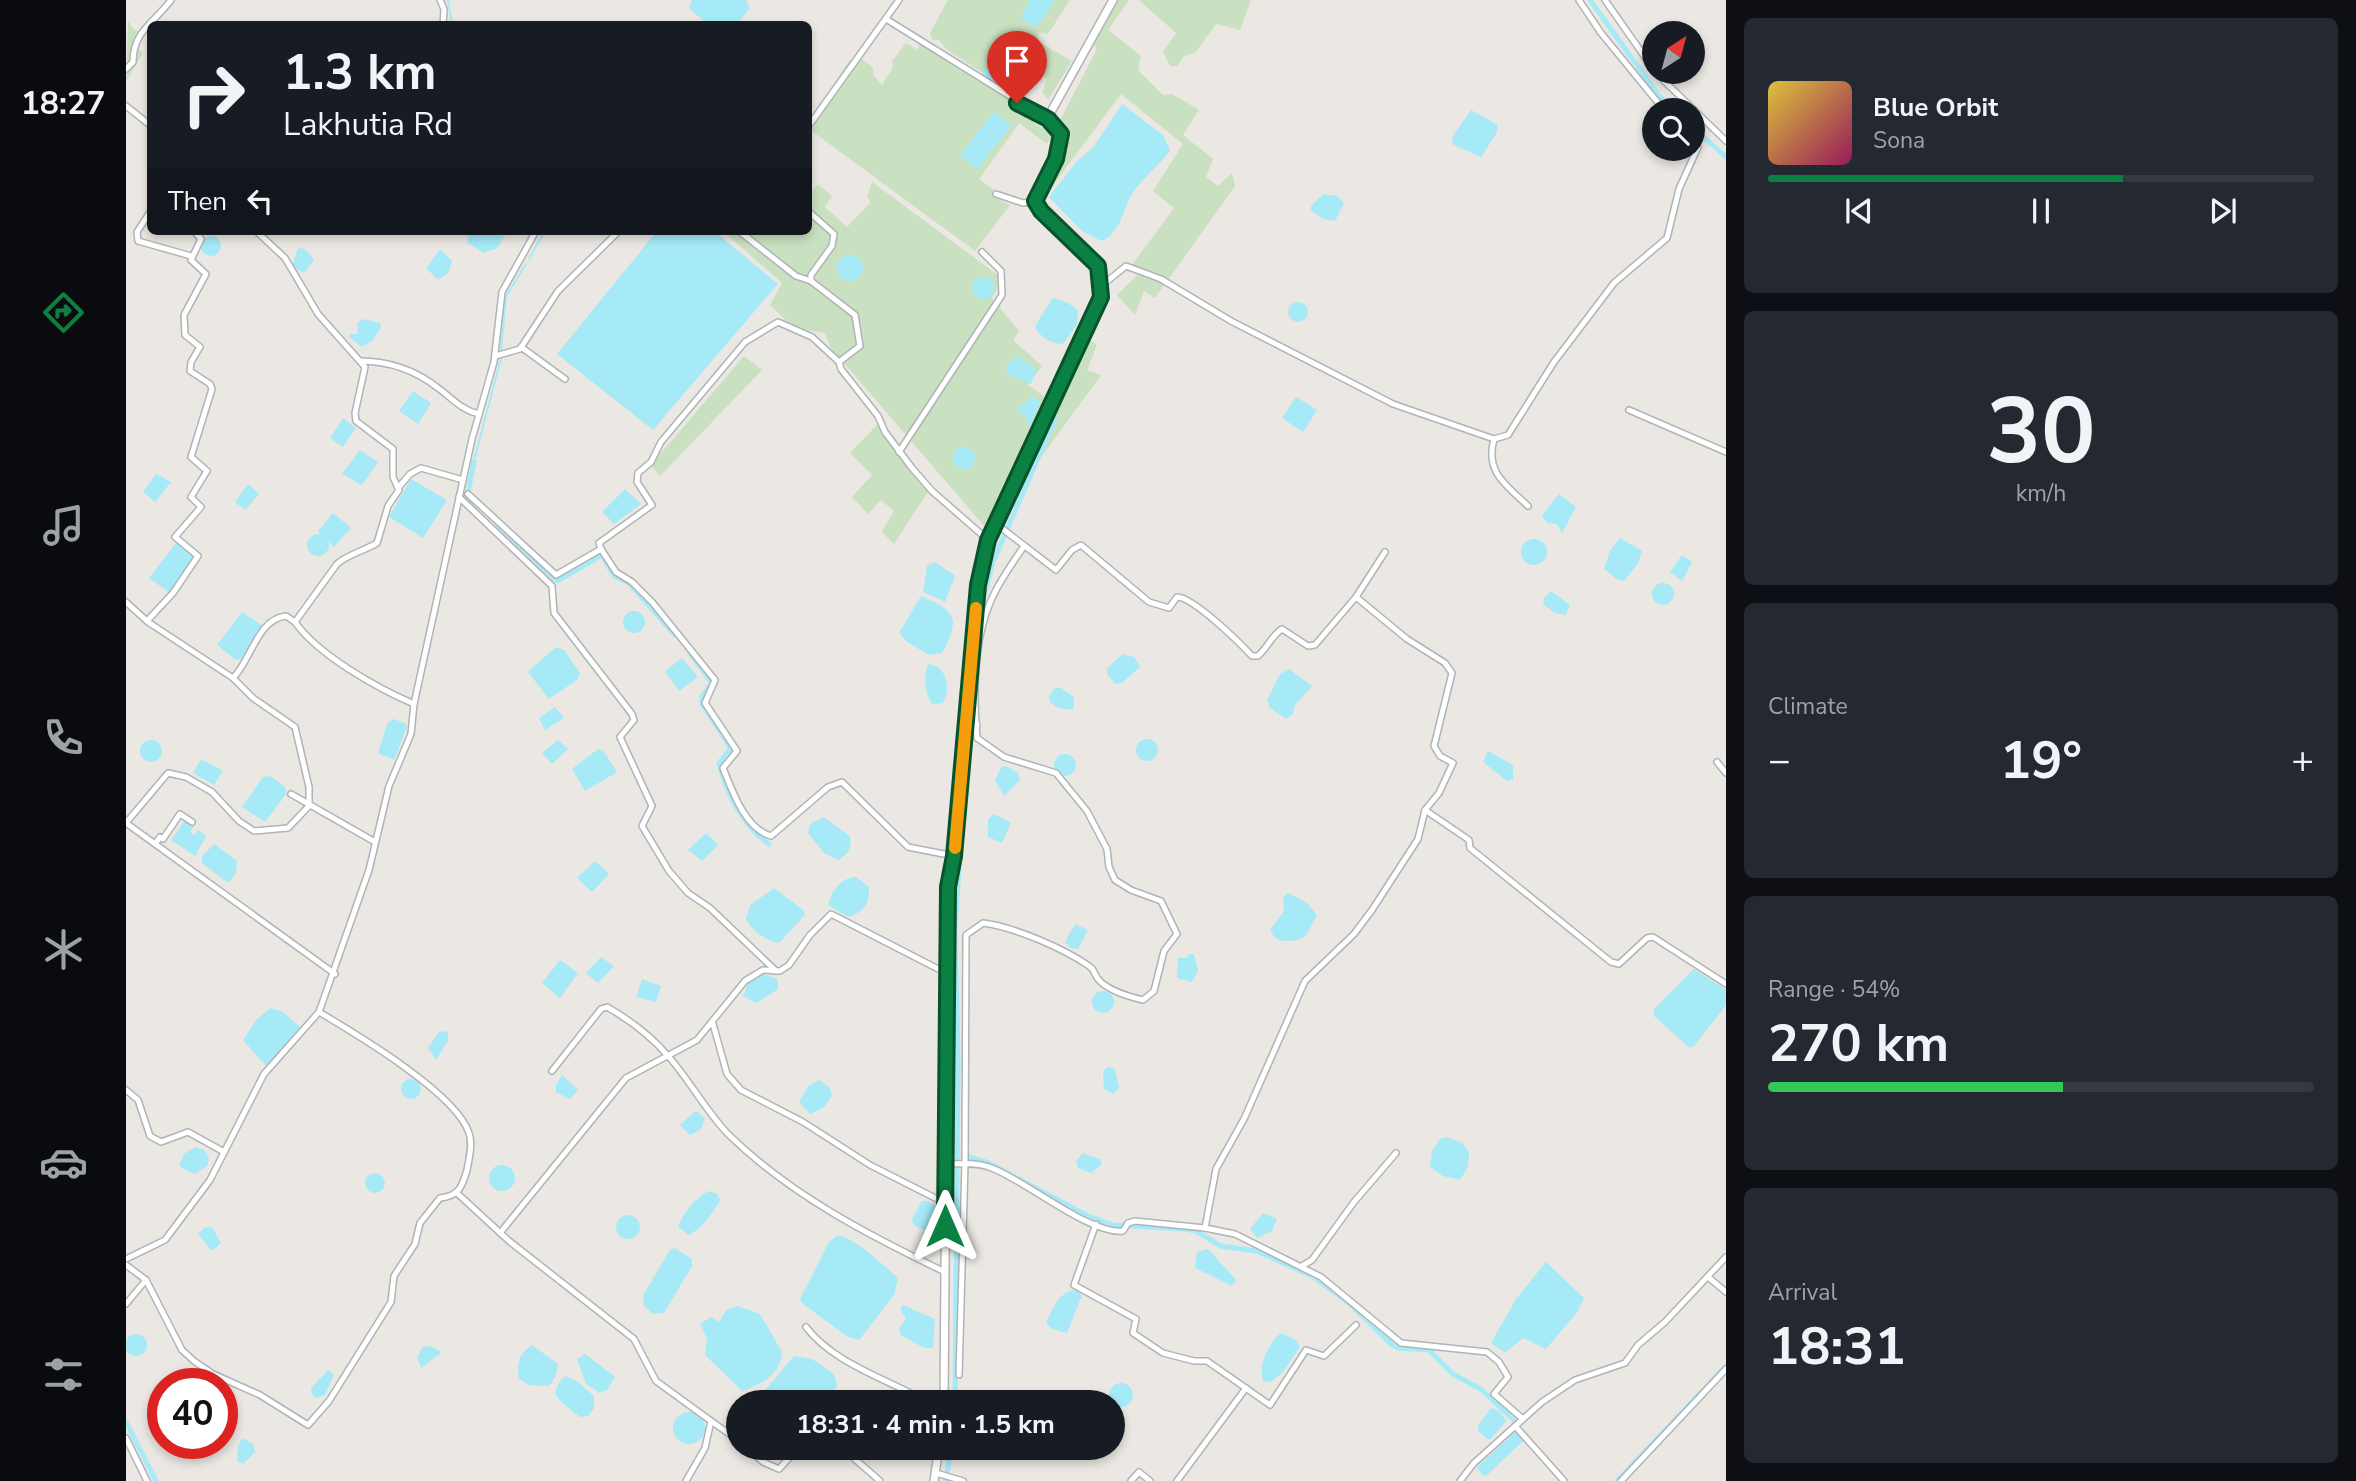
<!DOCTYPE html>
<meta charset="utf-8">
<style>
:root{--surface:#171b24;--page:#242831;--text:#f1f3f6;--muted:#9ea1a6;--line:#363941;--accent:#0b8043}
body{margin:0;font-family:"Nunito Sans",sans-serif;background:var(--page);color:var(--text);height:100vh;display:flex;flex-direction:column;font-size:26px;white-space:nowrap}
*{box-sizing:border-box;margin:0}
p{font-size:23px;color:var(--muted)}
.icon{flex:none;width:38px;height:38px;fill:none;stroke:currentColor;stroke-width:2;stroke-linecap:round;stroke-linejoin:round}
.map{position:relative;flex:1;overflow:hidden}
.details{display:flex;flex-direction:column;gap:18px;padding:18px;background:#0d0f14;width:630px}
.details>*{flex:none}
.top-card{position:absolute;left:21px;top:21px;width:665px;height:214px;border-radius:10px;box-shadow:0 4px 10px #0003;background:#171b24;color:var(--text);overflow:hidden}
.needle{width:46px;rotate:36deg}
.controls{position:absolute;left:1516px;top:21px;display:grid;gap:14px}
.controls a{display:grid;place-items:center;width:63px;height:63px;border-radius:50%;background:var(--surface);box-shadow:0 4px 10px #0003;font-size:35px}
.speed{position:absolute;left:21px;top:1368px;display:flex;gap:14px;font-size:35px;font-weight:700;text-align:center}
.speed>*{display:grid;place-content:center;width:91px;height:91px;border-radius:50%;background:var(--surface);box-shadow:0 4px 10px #0003;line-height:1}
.speed .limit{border:10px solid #d22;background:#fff;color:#111}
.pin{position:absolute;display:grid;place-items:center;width:60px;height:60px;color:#fff;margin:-72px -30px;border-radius:50% 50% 50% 0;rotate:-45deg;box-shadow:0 0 7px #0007}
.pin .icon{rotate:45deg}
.me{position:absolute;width:77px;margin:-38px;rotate:0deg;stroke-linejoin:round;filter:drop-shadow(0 0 5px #0008)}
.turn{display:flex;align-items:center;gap:24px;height:147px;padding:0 21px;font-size:32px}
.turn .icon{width:91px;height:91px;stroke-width:2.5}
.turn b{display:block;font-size:49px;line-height:60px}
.then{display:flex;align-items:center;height:66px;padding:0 21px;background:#0003;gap:14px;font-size:26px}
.big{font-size:52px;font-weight:700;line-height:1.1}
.details .card{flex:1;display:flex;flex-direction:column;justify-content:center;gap:10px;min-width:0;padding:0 24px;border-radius:10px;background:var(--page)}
.details .dial{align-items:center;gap:0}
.dial b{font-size:91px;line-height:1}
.song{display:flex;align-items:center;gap:21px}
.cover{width:84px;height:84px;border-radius:10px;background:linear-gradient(135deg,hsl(50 70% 55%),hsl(330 70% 35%))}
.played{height:7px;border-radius:4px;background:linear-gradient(90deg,var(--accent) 65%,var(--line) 65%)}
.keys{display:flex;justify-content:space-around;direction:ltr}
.heat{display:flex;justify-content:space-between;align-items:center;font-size:38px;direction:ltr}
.charge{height:10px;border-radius:5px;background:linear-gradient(90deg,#34c759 54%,var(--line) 0)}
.trip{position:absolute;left:600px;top:1390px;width:399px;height:70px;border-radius:35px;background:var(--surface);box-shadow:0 4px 10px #0003;font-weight:700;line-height:70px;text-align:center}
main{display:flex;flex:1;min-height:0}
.menu{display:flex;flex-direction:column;width:126px;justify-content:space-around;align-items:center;background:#090b0e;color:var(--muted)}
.menu .icon{width:49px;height:49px}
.menu .on{color:var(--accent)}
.menu b{font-size:32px;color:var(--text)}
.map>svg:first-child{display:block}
</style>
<main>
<nav class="menu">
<b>18:27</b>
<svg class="icon on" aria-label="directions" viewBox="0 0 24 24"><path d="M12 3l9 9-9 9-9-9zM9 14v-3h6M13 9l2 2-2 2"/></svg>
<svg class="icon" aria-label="music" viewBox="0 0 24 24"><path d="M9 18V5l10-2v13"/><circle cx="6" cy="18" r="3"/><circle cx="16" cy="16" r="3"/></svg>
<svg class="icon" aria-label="phone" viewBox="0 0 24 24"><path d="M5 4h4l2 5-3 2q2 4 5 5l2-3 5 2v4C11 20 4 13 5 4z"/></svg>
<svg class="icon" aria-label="climate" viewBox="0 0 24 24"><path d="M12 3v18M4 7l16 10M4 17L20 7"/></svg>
<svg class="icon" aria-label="car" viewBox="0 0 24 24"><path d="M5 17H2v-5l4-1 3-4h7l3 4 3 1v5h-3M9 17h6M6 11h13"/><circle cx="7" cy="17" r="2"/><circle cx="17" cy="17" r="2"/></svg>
<svg class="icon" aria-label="filters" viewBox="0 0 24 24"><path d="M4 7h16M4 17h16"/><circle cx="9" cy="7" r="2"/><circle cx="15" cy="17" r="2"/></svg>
</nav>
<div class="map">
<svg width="1600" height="1481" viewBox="0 0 1600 1481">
<rect width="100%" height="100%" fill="#ebe7e2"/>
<!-- green -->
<g fill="#c9e1c0">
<path d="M822 0H944L922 34 913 33 911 41 946 61 922 100 916 92 921 79 906 68 887 93 819 48 813 40H806L804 33Z"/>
<path d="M992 0H1003L982 30 1015 56 1012 70 1037 95 1046 94 1073 110 1057 135 1087 159 1080 177 1092 186 1106 173 1109 186 1029 298 1018 291 1009 315 991 295 1013 273 1006 265 1048 208 1027 191 1057 144 995 94 919 196 942 137 933 122 971 49 967 43Z"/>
<path d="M1013 0H1125L1114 30 1090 24 1069 53 1058 56 1051 66H1044L1037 52 1050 33Z"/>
<path d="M2 20 7 29 14 32 12 48 17 53 0 82Z"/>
<path d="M780 43 792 50 794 43 909 116 908 123 916 128 921 123 928 132 921 144 893 123 853 179 868 190 866 196 884 205 849 251 683 129 689 127 688 114 723 61H730L732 57 747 67V75L756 85 767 67 766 61Z"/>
<path d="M746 182 877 279 866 298 893 331 887 340 916 366 902 385 919 397 859 527 705 348 699 333 668 328 644 305 656 283 597 231H682L683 195 692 184 706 196 699 207 721 227 745 202 741 197Z"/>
<path d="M964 340 971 345 961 370 975 375 916 456 909 451Z"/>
<path d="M618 356 636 370 534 476 525 465Z"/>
<path d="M753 423 803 490 768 544 756 532 768 511 755 500 742 514 726 497 746 475 724 453Z"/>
</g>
<!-- water -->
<g fill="#a6eaf7">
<path d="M566 0H620L624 8 611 24H581L563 8Z"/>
<path d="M904 0H929L913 24 907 27 895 18Z"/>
<path d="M876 51 891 59V65L870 84 857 76V71Z"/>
<path d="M996 104 1037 135 1044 150C1033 167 1014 179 1005 196 996 211 994 235 975 241L956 231 923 197 952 160 967 148Z"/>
<path d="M1345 110 1372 125 1370 134 1355 157 1326 144 1327 136Z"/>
<path d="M868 112 885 126 851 169 834 155Z"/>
<path d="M1197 194 1211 196 1218 203 1209 221 1198 219 1185 211V206Z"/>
<path d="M341 231H382L371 248 358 253 342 243Z"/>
<path d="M531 231H588L652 284 527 430 431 354Z"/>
<circle cx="85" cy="246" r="10"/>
<path d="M172 248 179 249 188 259 178 273 166 266Z"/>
<path d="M314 249 326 261 323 272 312 280 300 268Z"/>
<circle cx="724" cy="268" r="13"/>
<circle cx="857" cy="288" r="11"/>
<path d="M927 298 942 303 952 310 951 324 937 344C926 344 913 337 909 326Z"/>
<circle cx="1172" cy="312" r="10"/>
<path d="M237 319 254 323 255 327 247 340 236 347 223 337 224 334H232L231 324Z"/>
<path d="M892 356 910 369 905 384 880 374 881 365Z"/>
<path d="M287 391 305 403 292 424 273 411Z"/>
<path d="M906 396 914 402 904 427 899 416 890 411Z"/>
<path d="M1170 397 1191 410 1177 432 1156 418Z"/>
<path d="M217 418 230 428 217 447 204 438Z"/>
<circle cx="838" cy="458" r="11"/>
<path d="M234 450 252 462 236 485 216 474Z"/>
<path d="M30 474 45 482 29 502 17 492Z"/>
<path d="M285 479 321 500 297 538 263 517Z"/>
<path d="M122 484 133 494 119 510 109 502Z"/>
<path d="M499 489 515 504 488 524 476 512Z"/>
<path d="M1433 494 1450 507 1436 533 1431 524 1421 523 1416 515Z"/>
<path d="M207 513 225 528 208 547 192 531Z"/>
<circle cx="192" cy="545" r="11"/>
<path d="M1494 538 1516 551 1512 563 1498 581 1492 580 1478 569 1484 551Z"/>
<circle cx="1408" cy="552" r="13"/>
<path d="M51 542 70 555 44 593 23 578Z"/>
<path d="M1556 555 1566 562 1556 581 1544 572Z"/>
<path d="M809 562 829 576 819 602 797 592 801 566Z"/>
<circle cx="1537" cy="594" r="11"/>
<path d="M1425 591 1444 605 1440 615 1429 613 1418 605 1417 599Z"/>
<path d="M795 596C830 611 835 618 816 653L803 655 781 642 773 633Z"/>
<circle cx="508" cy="622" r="11"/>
<path d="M116 612 137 626 115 659 110 660 91 645Z"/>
<path d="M430 647 438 650 454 673 451 680 423 699 402 672Z"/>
<path d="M997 654 1008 657 1014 667 996 683 989 684 981 674V668Z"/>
<path d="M556 658 572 677 553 691 539 671Z"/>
<path d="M802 664C821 666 825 688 817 703L806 704C799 695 797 675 802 664Z"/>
<path d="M1163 669 1186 686 1169 705 1167 714 1160 719 1144 708 1141 700 1154 674Z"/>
<path d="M929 688H935L948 697 947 710 932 708 924 702 923 695Z"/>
<path d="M429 707 438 718 419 730 413 718Z"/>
<path d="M267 719 279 723 281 727 268 760 252 753 261 724Z"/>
<circle cx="1021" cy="750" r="11"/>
<path d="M432 740 442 749 426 764 416 753Z"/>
<circle cx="25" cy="751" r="11"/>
<path d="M472 749 478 752 491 772 459 791 446 769Z"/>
<path d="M1362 751 1387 765V780L1381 781 1357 762Z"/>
<circle cx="939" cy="765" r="11"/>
<path d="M75 759 97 771 88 785 67 773Z"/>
<path d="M880 766 892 773 894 780 878 796 869 780 875 767Z"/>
<path d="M144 776 158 786 161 793 139 822 116 807 137 777Z"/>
<path d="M868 814 885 823 876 843 862 837V819Z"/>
<path d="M697 817 724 836C726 847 723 854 712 860L698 853 682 833 684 824Z"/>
<path d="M59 820 68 826 64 832 68 835 72 830 80 836 69 856 45 840Z"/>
<path d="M580 833 592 845 576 861 562 850Z"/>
<path d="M88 844 111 861 110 873 102 883 76 863V856Z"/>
<path d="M469 861 483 874 466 892 451 878Z"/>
<path d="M730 877 743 887C743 904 739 911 722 917L702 905C706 891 714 878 730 877Z"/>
<path d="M648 888 677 910 679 915 653 943C640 941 625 930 620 919L624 905Z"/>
<path d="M1162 893 1181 903 1191 915 1179 937C1166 942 1151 945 1144 930L1158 911 1157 897Z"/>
<path d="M949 924 962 930 952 949 944 948 939 942Z"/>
<path d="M1063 954H1068L1072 971 1066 982 1051 978 1052 958H1060Z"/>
<path d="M475 957 488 966 472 983 460 973Z"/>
<path d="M434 960 452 973 434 998 416 983Z"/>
<path d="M1568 969 1600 990V1005L1569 1045 1564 1048 1528 1016V1009Z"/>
<path d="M636 973 652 980V989L631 1003 617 996 624 979Z"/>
<path d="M516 979 535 986 530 1002 510 997Z"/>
<circle cx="977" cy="1002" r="11"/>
<path d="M145 1008 157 1012 174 1027 144 1064 139 1065 117 1040 131 1019Z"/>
<path d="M317 1031 322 1033V1041L310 1060 302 1048 313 1032Z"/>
<path d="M982 1067 989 1069 993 1088 987 1094 978 1089 977 1071Z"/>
<path d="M436 1075 452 1090 444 1099 430 1092V1085Z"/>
<circle cx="285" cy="1089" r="10"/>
<path d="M693 1080 704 1088 706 1096 697 1108 684 1114 673 1102 682 1086Z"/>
<path d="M568 1112H572L579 1119 574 1130 564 1135 554 1125Z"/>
<path d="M1321 1137 1336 1143 1343 1152 1342 1167 1334 1180 1317 1176 1304 1167 1306 1151 1315 1138Z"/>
<path d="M69 1147 77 1149 83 1158 81 1166 68 1174 53 1166 58 1154Z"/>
<path d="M957 1153 975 1160V1165L965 1173 952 1168 950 1161Z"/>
<circle cx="376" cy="1178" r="13"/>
<circle cx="249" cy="1183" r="10"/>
<path d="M583 1191 591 1194 594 1200C586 1214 577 1227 563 1235L552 1227C557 1213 570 1197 583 1191Z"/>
<path d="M796 1201H802L814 1209 805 1229 800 1231 788 1225 786 1219Z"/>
<path d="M1137 1213 1151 1219 1146 1231 1131 1238 1124 1229Z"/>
<circle cx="502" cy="1227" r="12"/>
<path d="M86 1227 95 1243 86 1251 72 1234 78 1228Z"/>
<path d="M711 1236C727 1235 759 1267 772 1278L768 1295 733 1340 722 1337 677 1304 674 1299 703 1242Z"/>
<path d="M548 1248 566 1259V1266L538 1313 527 1314 517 1305 518 1294 544 1250Z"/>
<path d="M1082 1249 1110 1280 1106 1286 1069 1268 1071 1252Z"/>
<path d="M1420 1262 1458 1298 1452 1311 1420 1349 1397 1338 1379 1353 1365 1343 1390 1299Z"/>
<path d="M950 1290 956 1295 941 1333 926 1329 920 1323C928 1307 931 1293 950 1290Z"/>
<path d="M777 1305 809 1319 807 1348H798L775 1335 773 1329 780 1318 774 1310Z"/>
<path d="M612 1306 634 1314 656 1352C655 1376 634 1384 616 1391L579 1355 581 1338 574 1324 585 1317 593 1322 600 1310Z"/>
<path d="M1155 1333 1170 1340 1174 1347 1157 1372 1145 1382 1137 1381C1132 1364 1142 1344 1155 1333Z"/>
<circle cx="10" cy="1345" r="11"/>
<path d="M406 1345 432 1364 430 1376 423 1386 403 1385 393 1379C390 1365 393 1353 406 1345Z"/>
<path d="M305 1346 316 1352 295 1368 291 1357 297 1347Z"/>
<path d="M459 1354 489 1377 481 1390 474 1393 460 1384 451 1359Z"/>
<path d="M668 1356 686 1359 708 1374 711 1386 699 1402H614L640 1389Z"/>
<path d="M202 1370 208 1375 199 1395 190 1398 186 1395 185 1388Z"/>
<path d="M439 1376 451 1381 468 1396V1408L462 1416 454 1417 435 1402 429 1394 432 1384Z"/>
<circle cx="995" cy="1395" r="12"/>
<path d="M1365 1408 1373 1411 1380 1421 1365 1439H1361L1352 1431V1426Z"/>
<circle cx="563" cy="1428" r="16"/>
<path d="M1390 1431 1398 1440 1359 1477 1350 1468Z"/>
<path d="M116 1438 127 1444 129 1452 117 1464 111 1461 112 1446Z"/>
</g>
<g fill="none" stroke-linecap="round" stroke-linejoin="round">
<!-- stream -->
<g stroke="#a6eaf7" stroke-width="2">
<path d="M322 0 326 24"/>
<path d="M403 259 419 231"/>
<path d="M375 352 380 296 400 264"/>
<path d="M347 465 375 358"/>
</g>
<!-- canal -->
<g stroke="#a6eaf7" stroke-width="5">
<path d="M1464 0 1533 96 1549 110"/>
<path d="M1566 127 1600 157"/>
<path d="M341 497 348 462"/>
<path d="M372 525 431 581 476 555 488 576 503 583 549 635"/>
<path d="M853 614 867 562 929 419"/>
<path d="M564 653 586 683 576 697V704L605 748 593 763C600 793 617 826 643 844"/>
<path d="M843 1157 863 1163 960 1215 987 1225 1058 1229 1070 1231 1095 1246 1131 1251 1186 1276 1224 1304 1265 1344 1272 1348 1303 1350 1327 1374 1356 1390 1389 1421"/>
<path d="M829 1402 832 1061 829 930 840 756"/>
<path d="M0 1422 30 1481"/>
<path d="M820 1481 825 1447"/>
<path d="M1491 1481 1600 1366"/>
</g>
<!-- minor casing -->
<g stroke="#afb4b6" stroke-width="8">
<g id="minor">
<path d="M314 0 318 9 317 24"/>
<path d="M1453 0 1475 33 1538 110"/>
<path d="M1479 0 1528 70"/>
<path d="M760 19 921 119"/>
<path d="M0 69 7 62C7 31 28 23 45 0"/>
<path d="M1529 72 1600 141"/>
<path d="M0 106 24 125"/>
<path d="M682 127 773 0"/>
<path d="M870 194 897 203 909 201"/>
<path d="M682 211 708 234 706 246 685 275V281L729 315 734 346 713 362 715 369 752 416 759 432 786 468 806 491 862 540"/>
<path d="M24 212 11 232 12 241 65 256"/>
<path d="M130 231 159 258 192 314 239 367 229 413 230 421 267 449V477L273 490 262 506 251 543C238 551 222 554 211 564L169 622C192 655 251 688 288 704"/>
<path d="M613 231 670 276 685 281"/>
<path d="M974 287 1000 266 1035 279 1105 321 1267 404 1368 439 1382 435 1428 362 1488 283 1541 238 1553 189 1572 147 1566 140"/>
<path d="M395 347 439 379"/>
<path d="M369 356 394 349 432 291 493 231"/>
<path d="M234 361C262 361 289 370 312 388 326 398 335 410 353 414"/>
<path d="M1503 410 1600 452"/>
<path d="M1368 439C1359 472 1379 484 1402 506"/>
<path d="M773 452 876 295 875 271 856 252"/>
<path d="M272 488 284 474 295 468 337 480"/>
<path d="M342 494 430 575 475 549 490 572 506 582 526 602 589 680 579 703 611 751 597 768C606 790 619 829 645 836L702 787 716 782 782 847 828 856"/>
<path d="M333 497 426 586 428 613 506 714 508 720 494 737 526 806 516 826 543 871 562 893 584 908 650 971"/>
<path d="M869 523 930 570 946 550 955 545 1023 602 1043 608 1051 597C1067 597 1113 642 1126 656H1132C1142 647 1146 635 1156 629L1182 646 1189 645 1230 597 1259 552"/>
<path d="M475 549 473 543 526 505 511 482 512 473 525 462 535 442 619 342 652 322 686 337 713 362"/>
<path d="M0 602 22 622 107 678C125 661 131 619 160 616L169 622"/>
<path d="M21 621 47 593 72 556 49 537 75 507 65 497 81 471 65 457 86 389 84 384 64 371 65 362 74 347 59 335 58 315 80 274 65 260 75 239 68 231"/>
<path d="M107 678 127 698 169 727 183 787V806L162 828 128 831 113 821 86 792 60 777 42 773 0 823 209 974"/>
<path d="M1591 762 1600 773"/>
<path d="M165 794 249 842"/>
<path d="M1299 810 1343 840 1344 848 1485 962 1493 964 1521 938 1527 937 1600 984"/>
<path d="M29 844 34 837 37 839 54 814 66 822"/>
<path d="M587 1024 601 1074 615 1090 677 1122 744 1165 819 1203"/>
<path d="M426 1071 475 1009 481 1007C504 1020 526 1037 543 1057 564 1081 580 1111 602 1134 663 1194 742 1235 819 1272"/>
<path d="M0 1090 12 1100 24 1136 35 1142 62 1132 98 1152"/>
<path d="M819 1164C834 1164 849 1162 863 1167 897 1178 963 1235 997 1231L1002 1223 1009 1221 1079 1228 1090 1169 1118 1119 1179 981 1228 934 1246 910 1292 839 1299 810 1313 793 1327 763 1314 756 1308 746 1326 673 1319 663 1281 639 1230 597"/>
<path d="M331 1193 383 1241 508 1339 530 1381 585 1421 579 1448 560 1481"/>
<path d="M970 1224 948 1285 1010 1319 1007 1333 1037 1353 1068 1361H1081L1144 1405 1180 1350 1198 1356 1230 1325"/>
<path d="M1079 1228 1109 1234 1195 1277 1275 1343 1361 1352 1373 1362 1382 1377 1368 1394 1397 1419"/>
<path d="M374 1233 500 1078 571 1040 619 981 637 970 654 971 663 965 684 935 705 914 822 974"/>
<path d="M0 1259 39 1240 84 1180 138 1074 193 1012 243 870 263 786 285 734 288 704 346 439 368 362 376 292 410 231"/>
<path d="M0 1265 20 1280 0 1304"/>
<path d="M1176 1266 1186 1260 1228 1202 1270 1153"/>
<path d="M1582 1277 1600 1292"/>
<path d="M20 1280 56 1350 68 1361 87 1374 134 1395 182 1425 203 1401 265 1302 268 1276 289 1244 294 1223 314 1198C333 1196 336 1187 341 1170 343 1159 347 1144 343 1133 330 1093 230 1034 193 1012"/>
<path d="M680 1327C708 1364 762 1379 801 1402"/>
<path d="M833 1375 839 1164 840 935 857 923C888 927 937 948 963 966 969 970 968 974 972 979 981 990 1004 997 1017 1000L1028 991 1038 951 1051 934 1035 901 1005 890 989 880 983 867 981 849 961 811 930 773 878 757 851 738C847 692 847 634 869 592 877 576 888 561 898 546"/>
<path d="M585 1421 612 1440"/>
<path d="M1389 1426 1438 1481"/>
<path d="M0 1438 21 1481"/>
<path d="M621 1447 637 1462 653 1469 673 1447"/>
<path d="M715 1447 754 1481"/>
<path d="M810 1473 837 1481"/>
<path d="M1005 1481 1013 1472 1024 1481"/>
<path d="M1051 1481 1120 1388"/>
<path d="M1334 1481 1348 1463 1416 1402 1449 1380 1499 1363 1512 1345 1539 1322 1600 1257"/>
<path d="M1495 1481 1600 1369"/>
</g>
</g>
<!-- tertiary casing -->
<g stroke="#afb4b6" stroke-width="10">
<g id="tertiary">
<path d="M838 724 850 725"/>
<path d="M818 1402 822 887 828 856 852 585 862 540 975 297 972 266 914 211 909 201 930 159 935 134 921 119 987 0"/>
<path d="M808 1481 813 1447"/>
</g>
</g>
<!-- minor -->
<use href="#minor" stroke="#fff" stroke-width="5"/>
<!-- tertiary -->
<use href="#tertiary" stroke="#fff" stroke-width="7"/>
</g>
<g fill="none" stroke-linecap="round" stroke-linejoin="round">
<!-- route casing -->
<g stroke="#07532c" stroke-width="18">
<path id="route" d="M819 1226 822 887 828 856 852 585 862 540 975 297 972 266 915 211 909 201 930 159 935 134 922 119 891 103"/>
</g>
<!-- route -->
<use href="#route" stroke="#0b8043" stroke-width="12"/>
<!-- slow -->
<path stroke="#f59e0b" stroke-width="12" d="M829 848 850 608"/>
</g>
</svg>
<div class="controls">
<a><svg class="needle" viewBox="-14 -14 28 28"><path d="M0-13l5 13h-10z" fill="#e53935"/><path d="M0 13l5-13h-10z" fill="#9ea1a6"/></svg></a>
<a><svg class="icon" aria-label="search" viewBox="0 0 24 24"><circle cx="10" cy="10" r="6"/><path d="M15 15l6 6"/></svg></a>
</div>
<div class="speed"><div class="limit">40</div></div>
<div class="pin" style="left:891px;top:103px;background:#d93025"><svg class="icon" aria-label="arrive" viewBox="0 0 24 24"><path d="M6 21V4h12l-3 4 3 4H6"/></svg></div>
<svg class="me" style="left:819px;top:1226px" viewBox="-20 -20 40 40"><path d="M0-17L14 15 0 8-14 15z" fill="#0b8043" stroke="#fff" stroke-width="4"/></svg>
<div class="trip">18:31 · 4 min · 1.5 km</div>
<div class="top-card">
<div class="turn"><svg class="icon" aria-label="right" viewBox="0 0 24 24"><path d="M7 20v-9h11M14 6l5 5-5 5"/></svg><div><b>1.3 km</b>Lakhutia Rd</div></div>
<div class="then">Then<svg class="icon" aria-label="left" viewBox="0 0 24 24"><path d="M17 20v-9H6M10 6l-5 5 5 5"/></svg></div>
</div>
</div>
<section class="details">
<div class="card">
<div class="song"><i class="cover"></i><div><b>Blue Orbit</b><p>Sona</p></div></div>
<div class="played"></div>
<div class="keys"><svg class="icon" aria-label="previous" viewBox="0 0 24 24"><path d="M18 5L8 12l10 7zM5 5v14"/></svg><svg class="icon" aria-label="pause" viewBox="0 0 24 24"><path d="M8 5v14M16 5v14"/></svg><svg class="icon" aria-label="next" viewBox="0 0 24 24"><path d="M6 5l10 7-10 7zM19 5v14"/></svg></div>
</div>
<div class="card dial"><b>30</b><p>km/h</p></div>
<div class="card"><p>Climate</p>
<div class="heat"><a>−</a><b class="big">19°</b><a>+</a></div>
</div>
<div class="card"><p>Range · 54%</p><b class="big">270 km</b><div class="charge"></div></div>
<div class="card"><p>Arrival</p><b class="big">18:31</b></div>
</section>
</main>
